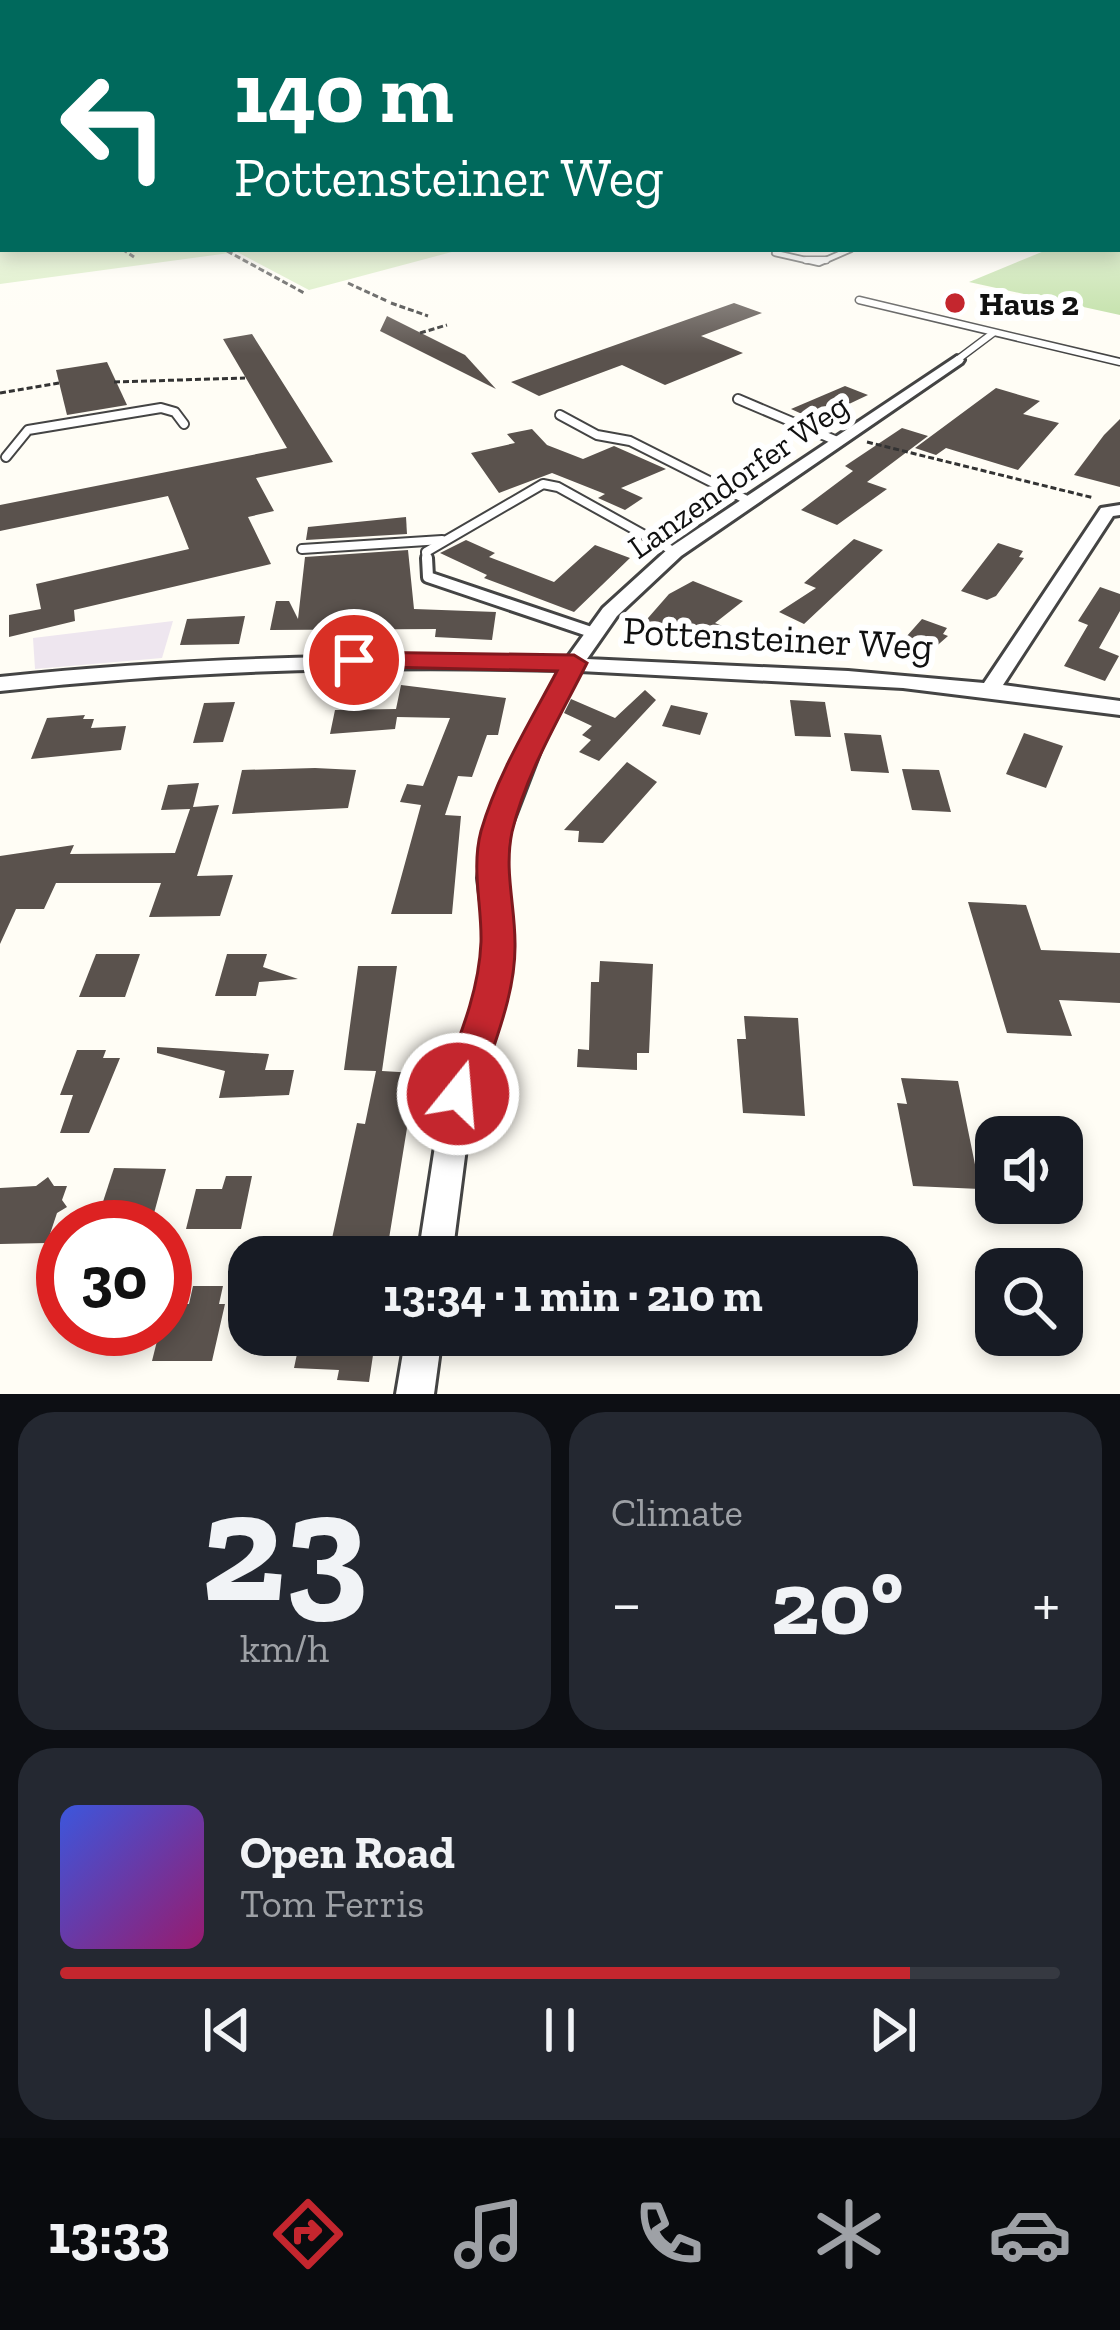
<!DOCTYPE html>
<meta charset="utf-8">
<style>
:root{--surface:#171b24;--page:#242831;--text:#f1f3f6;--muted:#9ea1a6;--line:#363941;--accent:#c4262e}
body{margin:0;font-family:"Zilla Slab",serif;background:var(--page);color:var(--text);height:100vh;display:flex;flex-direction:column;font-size:45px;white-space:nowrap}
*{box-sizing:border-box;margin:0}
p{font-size:39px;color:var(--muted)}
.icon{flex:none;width:66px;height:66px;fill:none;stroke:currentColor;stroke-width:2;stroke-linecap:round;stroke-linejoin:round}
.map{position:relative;height:1394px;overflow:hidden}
.details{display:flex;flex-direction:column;gap:18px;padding:18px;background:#0d0f14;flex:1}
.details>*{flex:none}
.guide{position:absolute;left:0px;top:0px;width:1122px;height:252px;box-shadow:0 6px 18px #0003;background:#00695c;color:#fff;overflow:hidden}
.fabs{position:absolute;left:975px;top:1116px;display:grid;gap:24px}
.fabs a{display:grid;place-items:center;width:108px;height:108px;border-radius:24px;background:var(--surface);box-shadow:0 6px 18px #0003;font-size:60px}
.speed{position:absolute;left:36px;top:1200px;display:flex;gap:24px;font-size:60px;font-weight:700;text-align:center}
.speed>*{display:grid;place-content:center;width:156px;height:156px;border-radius:50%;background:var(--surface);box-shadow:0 6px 18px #0003;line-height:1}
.speed .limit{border:18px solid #d22;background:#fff;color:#111}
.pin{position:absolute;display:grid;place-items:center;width:102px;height:102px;color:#fff;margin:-51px;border:6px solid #fff;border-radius:50%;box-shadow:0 3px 12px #0007}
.me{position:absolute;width:132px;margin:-66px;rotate:17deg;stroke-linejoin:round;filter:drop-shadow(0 0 9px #0008)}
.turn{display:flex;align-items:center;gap:42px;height:252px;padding:0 36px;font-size:54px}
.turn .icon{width:156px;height:156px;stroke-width:2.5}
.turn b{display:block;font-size:84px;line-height:102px}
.big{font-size:90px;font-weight:700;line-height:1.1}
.details .card{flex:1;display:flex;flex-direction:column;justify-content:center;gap:18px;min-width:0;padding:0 42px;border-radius:36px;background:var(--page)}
.details .dial{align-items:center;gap:0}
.dial b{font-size:156px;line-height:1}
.song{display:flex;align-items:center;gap:36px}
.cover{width:144px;height:144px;border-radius:18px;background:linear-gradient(135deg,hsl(230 70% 55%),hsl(320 70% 35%))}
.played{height:12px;border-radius:6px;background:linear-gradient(90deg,var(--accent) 85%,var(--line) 85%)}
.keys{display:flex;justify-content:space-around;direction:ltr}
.heat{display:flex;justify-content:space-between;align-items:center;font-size:66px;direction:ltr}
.details .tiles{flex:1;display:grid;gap:18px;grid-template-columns:1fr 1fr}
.card:last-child{grid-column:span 2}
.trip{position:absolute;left:228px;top:1236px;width:690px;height:120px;border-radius:36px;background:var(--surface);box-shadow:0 6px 18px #0003;font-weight:700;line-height:120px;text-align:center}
.dock{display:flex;height:192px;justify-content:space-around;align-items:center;background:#090b0e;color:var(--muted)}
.dock .icon{width:84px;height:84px}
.dock .selected{color:var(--accent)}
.dock b{font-size:54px;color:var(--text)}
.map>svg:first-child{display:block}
</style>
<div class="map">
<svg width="1120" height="1394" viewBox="0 0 1120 1394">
<rect width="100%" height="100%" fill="#fffdf5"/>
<!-- industrial -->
<path fill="#eee6ef" d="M173 621 162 658 35 669 33 638Z"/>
<!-- green -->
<path fill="#d5ebbd" d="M0 164 3 249H463L309 290 237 252 0 284Z"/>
<!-- forest -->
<path fill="#b9dc9c" d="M1120 159V315L969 282 1049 249H1119Z"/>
<!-- building -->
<g fill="#5a524d">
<path d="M734 303 762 313 701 336 743 353 665 385 622 365 539 396 511 382Z"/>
<path d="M387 316 465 355 496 389 380 331Z"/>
<path d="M252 334 333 462 256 478 274 511 248 517 271 564 74 610 75 621 9 637V615L41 609 36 584 189 549 168 496 0 531V505L287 448 223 339Z"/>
<path d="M107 362 127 405 67 415 56 370Z"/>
<path d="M845 386 868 395 815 420 791 409Z"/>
<path d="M996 388 1040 401 1023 414 1059 423 1018 470 946 448 936 455 915 448Z"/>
<path d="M1120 419V487L1074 475 1104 435Z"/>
<path d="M902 428 928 436 867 482 887 489 837 525 801 510 853 471 845 466Z"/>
<path d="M532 429 547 445 583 459 614 446 666 469 621 488 643 498 625 510 598 498 605 494 552 473 499 493 471 453 515 443 507 434Z"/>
<path d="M406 517 407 534 306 540 308 527Z"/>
<path d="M854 539 883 550 804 624 779 612 816 588 804 583Z"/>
<path d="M466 540 495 553 489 557 554 582 595 545 630 558 574 612 484 578 487 575 440 553Z"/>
<path d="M998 543 1023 551 1019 557 1024 558 996 596 987 600 961 591Z"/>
<path d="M408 550 414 609 496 612 492 640 435 637 436 629 270 630 276 601H289L298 619 305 557Z"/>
<path d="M693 581 743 601 715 623 742 634 725 650 672 627 660 642 634 634 669 594Z"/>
<path d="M1100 587 1120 594V611L1099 648 1119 656 1105 681 1064 666 1088 625 1078 621Z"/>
<path d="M245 616 239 644 180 645 187 619Z"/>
<path d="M922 619 947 628 943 634 948 636 924 657 898 646Z"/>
<path d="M401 685 506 698 498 735H487L472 777 458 776 445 815 461 816 452 914H391L421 805 400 802 407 784 423 786 450 718 397 717 395 729 330 734 335 710 396 709Z"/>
<path d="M645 690 656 700 599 761 579 752 591 740 582 735 592 726 564 713 571 699 615 718Z"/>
<path d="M790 700 825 702 831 737 795 736Z"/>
<path d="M235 702 223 742 193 743 204 703Z"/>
<path d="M671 705 708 713 700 735 662 726Z"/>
<path d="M85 715 83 719H94L91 728 126 726 121 750 31 759 47 718Z"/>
<path d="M844 733 881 735 889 773 851 771Z"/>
<path d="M1024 733 1063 746 1046 788 1006 774Z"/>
<path d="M627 762 657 782 603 843 578 842 579 831 564 830Z"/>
<path d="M315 768 356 770 348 808 232 814 242 770Z"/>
<path d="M902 769 939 770 951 812 912 810Z"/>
<path d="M199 783 193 807 219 805 197 876 233 875 220 916 149 917 161 883H56L44 909H16L0 944V856L74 845 70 854 175 853 190 809 161 810 168 785Z"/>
<path d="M968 902 1026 905 1041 950 1120 953V1003L1059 1000 1072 1036 1007 1033Z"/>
<path d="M96 954H140L125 997H79Z"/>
<path d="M227 954H267L263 967 298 979 259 982 256 996H215Z"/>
<path d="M600 961 653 964 649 1053H637V1070L577 1067 578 1049 589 1050 591 982H599Z"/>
<path d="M358 966H397L382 1071 416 1073 386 1257H328L357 1123 365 1124 376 1071 344 1070Z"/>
<path d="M744 1016 798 1018 805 1116 743 1113 737 1039H746Z"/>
<path d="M157 1047 269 1054 265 1070H294L289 1095 219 1098 225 1071 157 1053Z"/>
<path d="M77 1050H106L103 1058H120L89 1133H60L73 1095H60Z"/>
<path d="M901 1078 958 1081 980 1189 913 1186 897 1103 907 1104Z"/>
<path d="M114 1168 166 1169 153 1217H98Z"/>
<path d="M226 1176H252L241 1229H186L196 1189H222Z"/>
<path d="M48 1177 54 1186H67L62 1200 67 1207 57 1213 47 1243 0 1244V1188L36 1186Z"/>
<path d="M193 1286H223L219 1304H225L212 1361H152L160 1329H165V1304H189Z"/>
<path d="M301 1335H376L369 1382 337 1380 339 1370 294 1368Z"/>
</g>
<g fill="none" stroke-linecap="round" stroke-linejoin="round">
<!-- lane-far3 casing -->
<g stroke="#444" stroke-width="8">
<path id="lane-far3" d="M775 253 819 263 851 249"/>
</g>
<!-- lane-far2 casing -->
<g stroke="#444" stroke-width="9">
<g id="lane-far2">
<path d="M806 260H826"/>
<path d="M859 300 1120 362"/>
<path d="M957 360 993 333"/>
</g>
</g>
<!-- lane-far1 casing -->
<g stroke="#444" stroke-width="12">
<g id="lane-far1">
<path d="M738 399 837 441"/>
<path d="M560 415 597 435 630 441 749 501"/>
<path d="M6 457 28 430 161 408 175 412 184 424"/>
<path d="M302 549 442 540"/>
<path d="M427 561 426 552 543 484 558 487 675 552"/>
</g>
</g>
<!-- lane casing -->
<g stroke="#444" stroke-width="16">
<path id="lane" d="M427 558 428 577 594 633"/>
</g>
<!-- street casing -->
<g stroke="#444" stroke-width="6">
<g id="street">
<path d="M957 356 964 360 962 363 681 556 617 616 587 659 848 671 984 683 1101 508 1120 505V515L1113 516 1003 685 1120 701V715L903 688 580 671 542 746 509 832 504 878 511 934 508 985 473 1094 452 1257H418L443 1094 480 985 485 934 478 878 485 832 520 746 560 670C372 665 186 670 0 691V677C189 657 377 653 567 658L603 608 669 548Z"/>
<path d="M406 1335H442L434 1394H396Z"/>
</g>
</g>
<!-- path -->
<g stroke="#333" stroke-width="3" stroke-dasharray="6 3" stroke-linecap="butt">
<path d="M122 249 134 257"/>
<path d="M227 251 306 294"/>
<path d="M348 283 387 301"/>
<path d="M391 303 428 316"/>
<path d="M420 333 447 325"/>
<path d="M114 382 245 378"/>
<path d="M0 393 59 383"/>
<path d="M867 442 1094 498"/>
</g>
<!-- lane-far3 -->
<use href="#lane-far3" stroke="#fff" stroke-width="4.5"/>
<!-- lane-far2 -->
<use href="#lane-far2" stroke="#fff" stroke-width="6"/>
<!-- lane-far1 -->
<use href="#lane-far1" stroke="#fff" stroke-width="8"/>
<!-- lane -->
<use href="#lane" stroke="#fff" stroke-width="10"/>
<!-- street -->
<use href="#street" fill="#fff" fill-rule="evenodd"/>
</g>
<!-- sky -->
<linearGradient id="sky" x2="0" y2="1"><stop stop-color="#95c6ee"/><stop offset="0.45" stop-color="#fffefa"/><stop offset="1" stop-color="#fffefa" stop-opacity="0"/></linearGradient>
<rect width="1120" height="354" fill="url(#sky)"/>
<!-- route -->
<path fill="#c4262e" stroke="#7f191e" stroke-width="3" d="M354 652 574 655 587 663C560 717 526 773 512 832 504 870 515 905 515 943 516 995 493 1045 478 1094L472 1107 458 1113 444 1107 438 1094C456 1045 479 995 481 942 482 905 471 869 481 831 497 775 530 722 557 671L344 666 341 660Z"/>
<!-- markers -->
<circle fill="#c4262e" stroke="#fff" stroke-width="4.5" cx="955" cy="303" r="12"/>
<g text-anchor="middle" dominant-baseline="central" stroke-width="12" stroke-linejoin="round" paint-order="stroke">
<!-- far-poi labels -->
<g font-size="33" font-weight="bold" fill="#111" stroke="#fff" text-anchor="start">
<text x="979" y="303">Haus 2</text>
</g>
<!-- far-street labels -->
<g font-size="33" fill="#111" stroke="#fff">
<text transform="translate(738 476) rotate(-35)">Lanzendorfer Weg</text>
</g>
<!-- street labels -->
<g font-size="39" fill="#111" stroke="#fff">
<text transform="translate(778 638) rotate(3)">Pottensteiner Weg</text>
</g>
</g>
</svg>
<div class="fabs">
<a><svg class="icon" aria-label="sound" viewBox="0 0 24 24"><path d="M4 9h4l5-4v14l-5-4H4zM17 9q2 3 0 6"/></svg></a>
<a><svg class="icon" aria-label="search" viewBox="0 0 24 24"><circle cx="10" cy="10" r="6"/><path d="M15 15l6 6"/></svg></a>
</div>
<div class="speed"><div class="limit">30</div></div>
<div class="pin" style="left:354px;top:660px;background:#d93025"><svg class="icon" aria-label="arrive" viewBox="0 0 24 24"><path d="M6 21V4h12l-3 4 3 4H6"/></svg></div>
<svg class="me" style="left:458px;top:1094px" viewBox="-20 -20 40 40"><circle r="17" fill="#c4262e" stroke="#fff" stroke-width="3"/><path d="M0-11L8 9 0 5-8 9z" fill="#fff"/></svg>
<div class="trip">13:34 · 1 min · 210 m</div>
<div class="guide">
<div class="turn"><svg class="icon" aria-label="left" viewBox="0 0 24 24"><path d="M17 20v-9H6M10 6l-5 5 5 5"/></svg><div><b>140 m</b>Pottensteiner Weg</div></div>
</div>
</div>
<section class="details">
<div class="tiles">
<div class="card dial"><b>23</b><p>km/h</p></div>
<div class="card"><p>Climate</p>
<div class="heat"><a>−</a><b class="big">20°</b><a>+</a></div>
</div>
<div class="card">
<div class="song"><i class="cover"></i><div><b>Open Road</b><p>Tom Ferris</p></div></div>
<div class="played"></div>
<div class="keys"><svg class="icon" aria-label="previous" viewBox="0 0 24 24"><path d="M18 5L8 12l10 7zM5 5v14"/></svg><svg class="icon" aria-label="pause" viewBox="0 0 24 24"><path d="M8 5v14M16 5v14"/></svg><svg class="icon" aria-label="next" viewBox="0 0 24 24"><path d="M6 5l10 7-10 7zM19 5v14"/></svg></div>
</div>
</div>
</section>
<nav class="dock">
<b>13:33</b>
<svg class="icon selected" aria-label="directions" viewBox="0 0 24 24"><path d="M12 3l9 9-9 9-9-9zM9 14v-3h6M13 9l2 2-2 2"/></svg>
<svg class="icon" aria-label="music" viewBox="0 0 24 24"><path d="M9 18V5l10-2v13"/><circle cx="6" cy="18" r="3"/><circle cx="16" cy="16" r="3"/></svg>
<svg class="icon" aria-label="phone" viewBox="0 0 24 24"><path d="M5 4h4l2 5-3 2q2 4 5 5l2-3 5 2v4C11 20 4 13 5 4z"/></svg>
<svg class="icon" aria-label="climate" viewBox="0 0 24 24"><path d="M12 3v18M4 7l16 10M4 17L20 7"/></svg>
<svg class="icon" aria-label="car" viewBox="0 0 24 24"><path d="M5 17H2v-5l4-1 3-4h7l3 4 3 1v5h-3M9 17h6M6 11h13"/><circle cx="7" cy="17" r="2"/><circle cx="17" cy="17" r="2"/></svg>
</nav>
